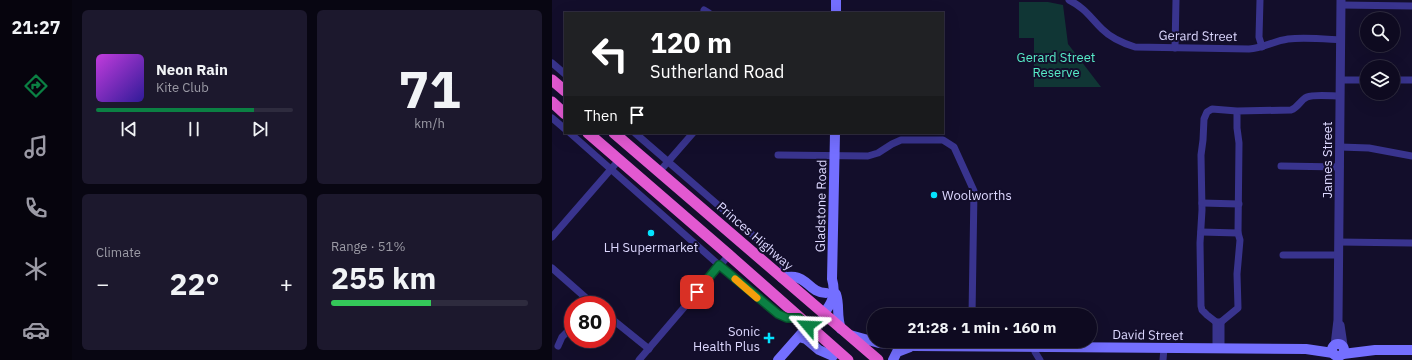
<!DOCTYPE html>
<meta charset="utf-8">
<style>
:root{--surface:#0e0a20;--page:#1c182d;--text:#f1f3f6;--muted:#9b9aa5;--line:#2e2b3e;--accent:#0b8043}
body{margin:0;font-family:"IBM Plex Sans",sans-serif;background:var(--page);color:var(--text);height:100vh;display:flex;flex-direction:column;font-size:15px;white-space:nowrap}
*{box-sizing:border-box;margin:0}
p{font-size:13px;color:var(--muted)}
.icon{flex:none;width:22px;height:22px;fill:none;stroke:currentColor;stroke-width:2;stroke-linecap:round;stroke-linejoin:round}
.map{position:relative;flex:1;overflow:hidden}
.panel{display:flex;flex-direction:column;gap:10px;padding:10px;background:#080612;width:480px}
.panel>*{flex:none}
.top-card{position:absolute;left:12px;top:12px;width:380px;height:122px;border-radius:0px;box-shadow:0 4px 16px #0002,0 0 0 1px var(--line);background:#202124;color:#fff;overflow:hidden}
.controls{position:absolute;left:808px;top:12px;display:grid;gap:8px}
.controls a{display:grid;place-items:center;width:40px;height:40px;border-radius:50%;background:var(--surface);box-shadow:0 4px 16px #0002,0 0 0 1px var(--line);font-size:20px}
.speed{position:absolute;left:12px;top:296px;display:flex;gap:8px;font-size:20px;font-weight:700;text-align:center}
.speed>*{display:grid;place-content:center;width:52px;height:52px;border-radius:50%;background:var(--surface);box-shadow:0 4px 16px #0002,0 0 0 1px var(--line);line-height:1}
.speed .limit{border:6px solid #d22;background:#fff;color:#111}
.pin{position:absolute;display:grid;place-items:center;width:34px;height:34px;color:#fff;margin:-17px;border-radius:8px;box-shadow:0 2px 6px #0006}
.me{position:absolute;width:44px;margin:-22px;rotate:296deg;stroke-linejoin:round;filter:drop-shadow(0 0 3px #0008)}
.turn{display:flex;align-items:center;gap:14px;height:84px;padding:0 20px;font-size:18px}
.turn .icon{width:52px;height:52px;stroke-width:2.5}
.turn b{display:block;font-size:28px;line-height:34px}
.then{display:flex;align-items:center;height:38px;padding:0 20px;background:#0003;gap:8px;font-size:15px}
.big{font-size:30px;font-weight:800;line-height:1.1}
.panel .widget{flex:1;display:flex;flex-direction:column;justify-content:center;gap:6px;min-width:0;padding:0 14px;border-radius:6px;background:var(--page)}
.panel .dial{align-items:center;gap:0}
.dial b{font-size:52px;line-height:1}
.song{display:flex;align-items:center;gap:12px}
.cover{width:48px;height:48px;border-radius:6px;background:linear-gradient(135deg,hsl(290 70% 55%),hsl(250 70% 35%))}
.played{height:4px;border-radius:2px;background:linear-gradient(90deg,var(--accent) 80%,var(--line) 80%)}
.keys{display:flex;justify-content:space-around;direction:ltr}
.heat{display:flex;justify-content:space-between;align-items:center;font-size:22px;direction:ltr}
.charge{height:6px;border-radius:3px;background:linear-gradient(90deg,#34c759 51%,var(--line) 0)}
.panel .tiles{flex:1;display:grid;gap:10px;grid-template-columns:repeat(2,1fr)}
.trip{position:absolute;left:315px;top:308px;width:230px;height:40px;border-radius:20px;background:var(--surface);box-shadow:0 4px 16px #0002,0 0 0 1px var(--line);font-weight:800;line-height:40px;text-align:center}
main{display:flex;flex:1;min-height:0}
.tabs{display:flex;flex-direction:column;width:72px;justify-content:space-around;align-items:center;background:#06040d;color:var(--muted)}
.tabs .icon{width:28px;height:28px}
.tabs .on{color:var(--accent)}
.tabs b{font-size:18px;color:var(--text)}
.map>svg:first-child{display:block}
</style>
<main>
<nav class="tabs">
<b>21:27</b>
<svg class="icon on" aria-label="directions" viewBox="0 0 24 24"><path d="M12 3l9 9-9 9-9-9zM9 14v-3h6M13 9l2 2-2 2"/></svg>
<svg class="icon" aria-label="music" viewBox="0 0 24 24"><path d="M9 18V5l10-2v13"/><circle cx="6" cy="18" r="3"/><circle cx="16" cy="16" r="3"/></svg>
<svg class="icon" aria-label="phone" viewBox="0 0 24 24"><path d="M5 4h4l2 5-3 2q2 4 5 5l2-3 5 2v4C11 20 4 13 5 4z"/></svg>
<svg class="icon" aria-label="climate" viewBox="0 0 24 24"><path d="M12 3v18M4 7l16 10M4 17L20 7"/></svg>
<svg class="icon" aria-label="car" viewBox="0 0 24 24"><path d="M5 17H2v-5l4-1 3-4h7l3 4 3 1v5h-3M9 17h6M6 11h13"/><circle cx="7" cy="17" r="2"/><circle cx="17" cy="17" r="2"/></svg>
</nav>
<section class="panel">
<div class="tiles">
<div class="widget">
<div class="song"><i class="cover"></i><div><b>Neon Rain</b><p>Kite Club</p></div></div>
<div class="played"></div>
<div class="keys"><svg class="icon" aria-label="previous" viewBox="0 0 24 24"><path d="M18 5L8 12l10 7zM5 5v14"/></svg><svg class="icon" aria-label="pause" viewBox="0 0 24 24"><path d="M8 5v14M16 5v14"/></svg><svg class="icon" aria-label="next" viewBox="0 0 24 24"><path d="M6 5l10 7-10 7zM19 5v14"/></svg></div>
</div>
<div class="widget dial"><b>71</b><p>km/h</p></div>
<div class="widget"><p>Climate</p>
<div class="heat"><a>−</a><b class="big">22°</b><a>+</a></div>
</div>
<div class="widget"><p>Range · 51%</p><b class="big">255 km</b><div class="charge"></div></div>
</div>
</section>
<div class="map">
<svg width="860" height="360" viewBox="0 0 860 360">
<rect width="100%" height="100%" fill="#130e2b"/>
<!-- green -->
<path fill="#103635" d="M467 2H496L511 5 516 44 549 87H482V38H467Z"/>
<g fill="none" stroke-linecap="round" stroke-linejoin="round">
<!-- minor -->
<g stroke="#39348e" stroke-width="7">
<path d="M517 0C533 8 538 17 550 29 559 38 570 43 583 47L697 49C711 48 722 41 736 39 753 37 772 39 789 40"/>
<path d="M708 0 707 37 710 47"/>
<path d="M789 5 860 6"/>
<path d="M152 10 157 13"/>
<path d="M623 48 624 0"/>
<path d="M0 63 13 74"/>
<path d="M788 80H815"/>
<path d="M841 80H860"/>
<path d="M685 111V128L687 143 686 233 688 240 685 274 686 308 669 322H664L655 315 650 310 649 306 648 243 650 210 649 155 651 140 652 119 655 112 660 109 685 111 739 110C747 107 748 100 755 97 762 94 780 96 788 96"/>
<path d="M0 118 13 129"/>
<path d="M18 133 167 265 221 311 232 317 247 318"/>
<path d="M83 133 227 258 232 267 230 278"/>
<path d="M788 147 817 148 860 156"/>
<path d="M226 155 316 156 326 153 340 144 349 140H391L402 147 422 191 420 315"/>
<path d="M729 166 788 167"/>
<path d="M107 172 141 133"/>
<path d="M650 203 687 204"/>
<path d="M649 232 686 233"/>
<path d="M0 237 67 160"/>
<path d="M787 242 860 243"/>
<path d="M731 255H787"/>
<path d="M0 268 42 305"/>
<path d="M55 315 97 349"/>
<path d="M669 322V349"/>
<path d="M6 346 10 337 21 326"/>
<path d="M483 347V352L488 360"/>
<path d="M664 349V322"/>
<path d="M87 360 177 255"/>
<path d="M611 360 612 348"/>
</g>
<!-- tertiary -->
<g stroke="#39348e" stroke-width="9">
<path d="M788 325 791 345"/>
<path d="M783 345 786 320 789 0"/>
</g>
<!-- secondary -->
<g stroke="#746fff" stroke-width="10">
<path d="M284 13V0"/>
<path d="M230 278C234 277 238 276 243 277 256 279 259 293 274 293"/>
<path d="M284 294C288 306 284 315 289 329"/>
<path d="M271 314C281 303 284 293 280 279L283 133"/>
<path d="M298 335 327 343 362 346 754 349 781 353"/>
<path d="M247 337 254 339 267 350 281 356 285 351"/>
<circle cx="786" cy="350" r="6"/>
<path d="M791 354 823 350H860"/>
<path d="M226 360 256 326"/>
<path d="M341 360 345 352 358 347"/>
</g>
<!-- trunk -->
<g stroke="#e259d1" stroke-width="11">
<path d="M0 80 13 91"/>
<path d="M0 102 13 114"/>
<path d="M36 133 177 255 296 360"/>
<path d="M62 133 326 360"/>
</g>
</g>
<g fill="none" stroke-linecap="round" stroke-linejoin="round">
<!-- route casing -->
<g stroke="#07532c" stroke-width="10">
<path id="route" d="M145 292 167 265 226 314 235 318H247L256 326"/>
</g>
<!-- route -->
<use href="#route" stroke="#0b8043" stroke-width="7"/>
<!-- slow -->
<path stroke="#f59e0b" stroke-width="7" d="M183 279 205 298"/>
</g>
<!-- markers -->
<g fill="#04e3ff" stroke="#130e2b" stroke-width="1.5">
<circle cx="382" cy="195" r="4"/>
<circle cx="99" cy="233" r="4"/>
<path d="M215 332h4v4h4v4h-4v4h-4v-4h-4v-4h4z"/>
</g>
<g text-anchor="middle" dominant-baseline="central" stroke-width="4" stroke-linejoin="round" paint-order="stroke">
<!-- street labels -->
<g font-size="13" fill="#ddd8ff" stroke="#130e2b">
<text transform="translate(646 36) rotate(1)">Gerard Street</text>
<text transform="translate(775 160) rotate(-90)">James Street</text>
<text transform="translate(269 206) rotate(-89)">Gladstone Road</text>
<text transform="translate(203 236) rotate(41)">Princes Highway</text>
<text transform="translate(596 335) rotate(1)">David Street</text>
</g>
<!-- park labels -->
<g font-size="13" fill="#57ecc8" stroke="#130e2b">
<text x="504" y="57">Gerard Street<tspan x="504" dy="15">Reserve</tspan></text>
</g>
<!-- poi labels -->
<g font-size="13" fill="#ddd8ff" stroke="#130e2b" text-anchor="start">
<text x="390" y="195">Woolworths</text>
<text x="99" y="247" text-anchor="middle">LH Supermarket</text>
<text x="208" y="331" text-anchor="end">Sonic<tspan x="208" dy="15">Health Plus</tspan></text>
</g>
</g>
</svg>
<div class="controls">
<a><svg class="icon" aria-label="search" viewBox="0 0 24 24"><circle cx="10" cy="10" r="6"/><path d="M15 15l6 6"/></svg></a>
<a><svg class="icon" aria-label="layers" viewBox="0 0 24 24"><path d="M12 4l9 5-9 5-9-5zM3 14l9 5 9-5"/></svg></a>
</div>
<div class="speed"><div class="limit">80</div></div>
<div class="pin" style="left:145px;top:292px;background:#d93025"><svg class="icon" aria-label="arrive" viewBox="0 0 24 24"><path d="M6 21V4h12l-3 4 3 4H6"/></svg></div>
<svg class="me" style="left:256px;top:326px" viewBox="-20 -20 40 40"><path d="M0-17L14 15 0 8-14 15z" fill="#0b8043" stroke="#fff" stroke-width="4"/></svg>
<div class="trip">21:28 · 1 min · 160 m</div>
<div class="top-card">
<div class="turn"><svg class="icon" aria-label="left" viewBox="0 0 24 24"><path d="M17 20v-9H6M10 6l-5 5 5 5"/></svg><div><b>120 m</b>Sutherland Road</div></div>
<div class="then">Then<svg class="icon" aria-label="arrive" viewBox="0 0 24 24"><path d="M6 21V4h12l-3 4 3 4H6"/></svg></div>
</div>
</div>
</main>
